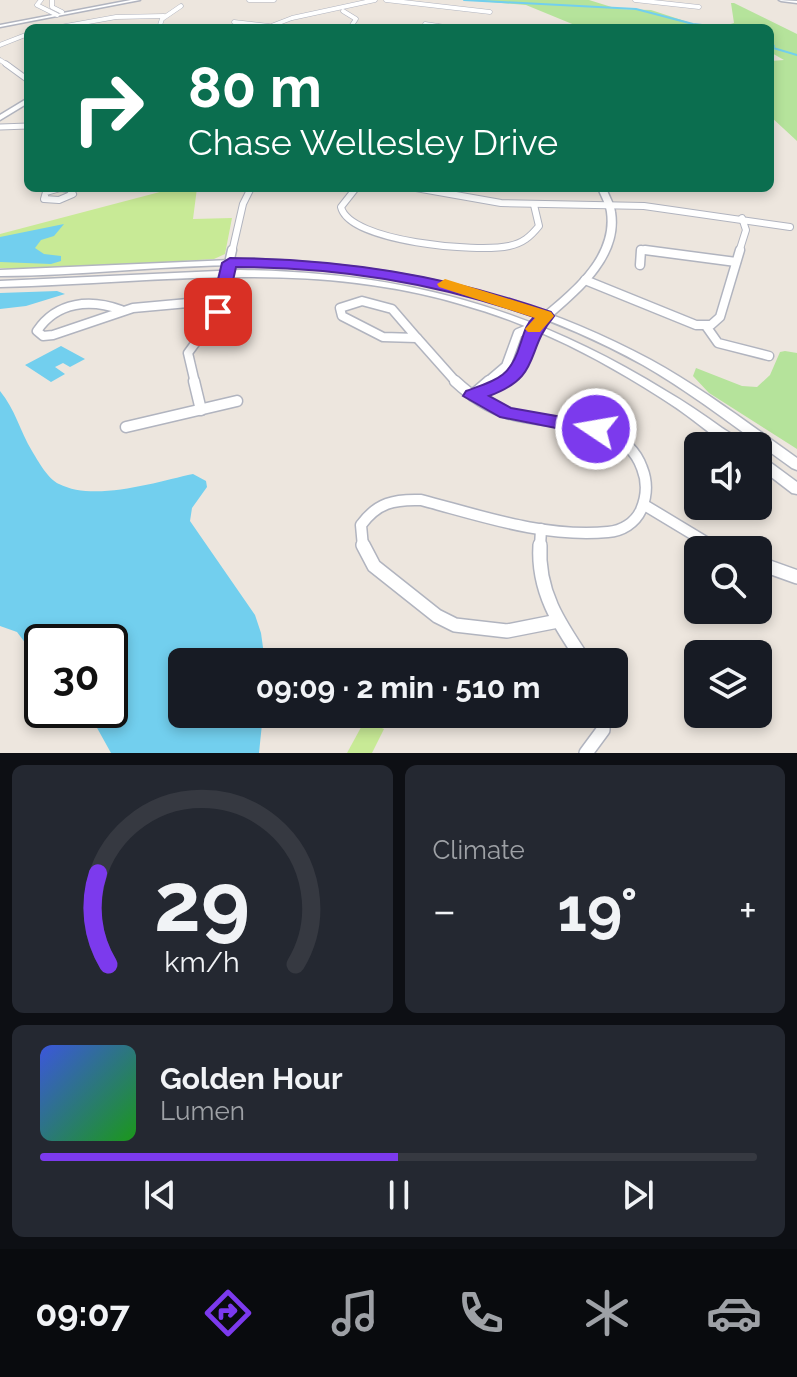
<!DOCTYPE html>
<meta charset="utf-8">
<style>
:root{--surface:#171b24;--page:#242831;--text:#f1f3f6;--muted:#9ea1a6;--line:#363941;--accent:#7c3aed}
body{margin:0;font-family:Raleway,sans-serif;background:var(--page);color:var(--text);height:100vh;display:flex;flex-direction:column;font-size:30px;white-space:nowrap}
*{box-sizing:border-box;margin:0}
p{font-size:26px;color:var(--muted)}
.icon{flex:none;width:44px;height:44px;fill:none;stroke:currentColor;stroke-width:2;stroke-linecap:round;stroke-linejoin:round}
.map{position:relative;height:753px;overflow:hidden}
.drawer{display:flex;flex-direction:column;gap:12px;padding:12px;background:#0d0f14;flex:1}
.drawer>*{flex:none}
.guide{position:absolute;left:24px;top:24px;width:750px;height:168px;border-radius:12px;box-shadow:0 4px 12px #0003;background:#0b6e4f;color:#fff;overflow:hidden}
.fabs{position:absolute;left:684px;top:432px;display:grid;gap:16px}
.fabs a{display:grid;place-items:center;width:88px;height:88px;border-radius:12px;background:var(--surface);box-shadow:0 4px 12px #0003;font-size:40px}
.speed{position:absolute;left:24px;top:624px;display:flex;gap:16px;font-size:40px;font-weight:700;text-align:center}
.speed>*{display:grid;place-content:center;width:104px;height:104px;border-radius:50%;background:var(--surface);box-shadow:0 4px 12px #0003;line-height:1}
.speed .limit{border:4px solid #111;border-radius:12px;background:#fff;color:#111}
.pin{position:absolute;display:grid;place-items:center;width:68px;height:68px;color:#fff;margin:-34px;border-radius:16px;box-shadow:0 4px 12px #0006}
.me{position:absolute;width:88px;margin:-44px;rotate:282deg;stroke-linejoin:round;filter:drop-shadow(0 0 6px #0008)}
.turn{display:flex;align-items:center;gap:28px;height:168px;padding:0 32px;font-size:36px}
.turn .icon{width:104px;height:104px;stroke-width:2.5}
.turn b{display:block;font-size:56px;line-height:68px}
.big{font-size:60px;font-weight:700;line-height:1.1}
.drawer .tile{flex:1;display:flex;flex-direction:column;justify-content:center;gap:12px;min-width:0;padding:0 28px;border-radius:12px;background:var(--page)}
.drawer .dial{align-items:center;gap:0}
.dial svg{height:208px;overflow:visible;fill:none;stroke:var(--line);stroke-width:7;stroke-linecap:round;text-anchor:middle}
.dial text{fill:var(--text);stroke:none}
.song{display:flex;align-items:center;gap:24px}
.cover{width:96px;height:96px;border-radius:12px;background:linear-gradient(135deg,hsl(230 70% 55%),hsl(120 70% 35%))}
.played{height:8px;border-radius:4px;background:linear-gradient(90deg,var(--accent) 50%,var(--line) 50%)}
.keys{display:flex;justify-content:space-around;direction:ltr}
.heat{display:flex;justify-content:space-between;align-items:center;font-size:44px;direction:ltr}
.drawer .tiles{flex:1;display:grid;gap:12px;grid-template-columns:1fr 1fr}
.tile:last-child{grid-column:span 2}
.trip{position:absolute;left:168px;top:648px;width:460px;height:80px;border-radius:12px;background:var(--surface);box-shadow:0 4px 12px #0003;font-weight:700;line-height:80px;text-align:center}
.menu{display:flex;height:128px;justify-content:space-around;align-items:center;background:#090b0e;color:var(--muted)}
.menu .icon{width:56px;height:56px}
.menu .active{color:var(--accent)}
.menu b{font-size:36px;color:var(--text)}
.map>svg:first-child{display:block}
</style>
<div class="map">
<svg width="797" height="753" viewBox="0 0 797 753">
<rect width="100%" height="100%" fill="#ede6de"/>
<!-- green -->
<g fill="#b5e39b">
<path d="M467 0H589L618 9 651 10 697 25 724 26 734 23 731 3H734L797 34V141L770 116V61L784 60 770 52V28H582L526 5Z"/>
<path d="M785 351 797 353V449L709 393 693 376 696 368 742 386 757 387 770 375 780 352Z"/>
</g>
<!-- pitch -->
<g fill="#c8ea96">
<path d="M175 188H197L193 219 232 218 225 254 214 259 35 270 0 268V234Z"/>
<path d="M365 720 384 729 372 753H347Z"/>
</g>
<!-- water -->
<g fill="#72cfee">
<path d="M64 224 54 236 41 240 35 248 44 254 61 256V261L51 264 0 262V237Z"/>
<path d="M57 291 65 294 26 306 0 309V293Z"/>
<path d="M61 346 85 359 70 367 63 363 55 367 65 374 51 382 25 365Z"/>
<path d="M0 391C15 409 20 431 32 451 38 461 48 479 59 484 94 502 156 482 193 474L206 481 207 487 192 508 190 521 255 615 261 633 265 662H182V714H263L259 753H111L96 726 74 710H110V642H42V665L17 632 0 626Z"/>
</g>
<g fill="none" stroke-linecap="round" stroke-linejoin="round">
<!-- stream -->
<g stroke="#72cfee" stroke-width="2">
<path d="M464 0 636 9 693 24 730 28"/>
<path d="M770 42 774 46"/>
<path d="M770 47 797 55"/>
</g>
<!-- minor-far5 casing -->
<g stroke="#b1b4bf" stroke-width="5">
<g id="minor-far5">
<path d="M41 0 37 5 57 15"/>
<path d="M52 0V7L62 12"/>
<path d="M249 0H274"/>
<path d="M386 0 490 12"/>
<path d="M635 0 699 7"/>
<path d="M343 11 356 19 350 28"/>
<path d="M234 22 269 26"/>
<path d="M425 24 452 28"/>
<path d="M55 28 116 17 164 16"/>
<path d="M159 28 162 19 181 6"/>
<path d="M266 28 292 18 375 0"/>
<path d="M0 45 28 34"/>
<path d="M0 60 9 66"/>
</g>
</g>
<!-- minor-far4 casing -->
<g stroke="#b1b4bf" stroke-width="7">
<g id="minor-far4">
<path d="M6 64 28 80"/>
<path d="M0 127 28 126"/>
</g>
</g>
<!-- minor-far3 casing -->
<g stroke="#b1b4bf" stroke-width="8">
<g id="minor-far3">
<path d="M60 188 69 189 73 194 59 200 44 199 46 192Z"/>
<path d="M356 188 341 207C349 242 478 253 509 246 523 243 530 237 539 226L534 205"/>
<path d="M416 188 501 203 644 206 790 227"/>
<path d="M232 252 243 204 251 188"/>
<path d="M641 252V250L661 252"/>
<path d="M739 252 746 230 742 218"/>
</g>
</g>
<!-- minor-far2 casing -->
<g stroke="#b1b4bf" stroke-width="11">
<g id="minor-far2">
<path d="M645 250 736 262"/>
<path d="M640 265 641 250"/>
<path d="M585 280 696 325H711L720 317 740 250"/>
<path d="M362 301 392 309 417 338 383 337 342 316 340 308Z"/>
<path d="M121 310C91 299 57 301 37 331L43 336 53 335 133 308 221 300"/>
<path d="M706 326 718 343 769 356"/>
<path d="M417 338 457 383"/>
<path d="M195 383 188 353 218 312 232 250"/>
<path d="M486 383 506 366 518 333 535 326"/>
<path d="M503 383 521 363 535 326"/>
</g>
</g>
<!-- minor-far1 casing -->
<g stroke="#b1b4bf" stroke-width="13">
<g id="minor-far1">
<path d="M194 381 201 410"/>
<path d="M475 393 489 381"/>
<path d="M473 396 506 381"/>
<path d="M126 427 237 401"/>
<path d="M646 506 714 547"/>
<path d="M363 547 361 525C377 503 394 499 421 500 482 516 544 538 608 532 622 531 635 523 641 510 647 496 648 483 642 468 623 415 550 427 507 413 487 407 470 395 455 381"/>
<path d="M540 547 541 529"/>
</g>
</g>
<!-- minor casing -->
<g stroke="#b1b4bf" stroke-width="16">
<g id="minor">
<path d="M363 545 374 566 437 616 455 625 507 631 558 621"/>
<path d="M540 545C537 592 560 625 585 662"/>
<path d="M711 545 719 550"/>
<path d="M758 563 797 577"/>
<path d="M586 753 603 730V714"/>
</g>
</g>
<!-- tertiary casing -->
<g stroke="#b1b4bf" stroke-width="3">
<g id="tertiary">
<path d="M131 0H140L0 27V25Z"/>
<path d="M779 0 797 1V3L781 1Z"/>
<path d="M28 98V103L0 120V115Z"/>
<path d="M598 188H606C609 196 614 204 615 212 623 262 571 299 539 328H531L530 326 531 324C564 295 614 261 607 212 606 204 601 196 598 188Z"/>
</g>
</g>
<!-- secondary casing -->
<g stroke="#b1b4bf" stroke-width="3">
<g id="secondary">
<path d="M254 259C397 264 524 292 651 360 702 388 749 424 797 458V470L792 468C743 433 695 395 643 365 524 299 390 266 254 265 169 264 85 276 0 276V270Z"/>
<path d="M240 270C401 272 528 306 666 391 685 402 704 415 722 428 730 433 739 438 746 446 740 446 733 447 728 445 716 439 704 428 693 420 672 404 649 390 627 377 575 346 518 320 460 304 306 259 157 283 0 287V281Z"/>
<path d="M758 455 763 457 797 482V494L792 493 758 467Z"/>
</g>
</g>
<!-- minor-far5 -->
<use href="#minor-far5" stroke="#fff" stroke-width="4"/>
<!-- minor-far4 -->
<use href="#minor-far4" stroke="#fff" stroke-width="5"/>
<!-- minor-far3 -->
<use href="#minor-far3" stroke="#fff" stroke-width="6"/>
<!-- minor-far2 -->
<use href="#minor-far2" stroke="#fff" stroke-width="8"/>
<!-- minor-far1 -->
<use href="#minor-far1" stroke="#fff" stroke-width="10"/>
<!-- minor -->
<use href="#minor" stroke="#fff" stroke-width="13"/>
<!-- tertiary -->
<use href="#tertiary" fill="#fff" fill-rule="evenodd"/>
<!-- secondary -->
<use href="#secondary" fill="#fff" fill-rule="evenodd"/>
</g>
<!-- route -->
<path fill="#7c3aed" stroke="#51269a" stroke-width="2" d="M230 258C342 259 445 275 551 312L554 316C524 352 543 376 489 396L511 408 596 423 606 429 596 436 500 417 463 396 466 391C496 380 510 378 520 345 524 334 525 325 534 317 437 283 339 267 236 267L226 312 218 316 212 315 210 312 222 263Z"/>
<!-- slow -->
<path fill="#f59e0b" d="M445 279 551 312 554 316 540 332H528L525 329 535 318 439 287 437 284Z"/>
</svg>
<div class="fabs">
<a><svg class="icon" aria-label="sound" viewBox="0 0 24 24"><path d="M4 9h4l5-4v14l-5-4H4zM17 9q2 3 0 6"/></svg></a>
<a><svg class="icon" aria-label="search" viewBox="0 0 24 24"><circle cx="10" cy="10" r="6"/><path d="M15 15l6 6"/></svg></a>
<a><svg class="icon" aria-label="layers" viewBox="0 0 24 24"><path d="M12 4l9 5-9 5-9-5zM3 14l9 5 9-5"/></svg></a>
</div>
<div class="speed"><div class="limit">30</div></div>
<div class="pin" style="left:218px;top:312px;background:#d93025"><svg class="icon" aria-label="arrive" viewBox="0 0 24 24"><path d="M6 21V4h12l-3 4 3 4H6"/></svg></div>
<svg class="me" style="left:596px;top:429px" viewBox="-20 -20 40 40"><circle r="17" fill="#7c3aed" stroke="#fff" stroke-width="3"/><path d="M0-11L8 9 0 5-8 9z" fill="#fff"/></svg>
<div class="trip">09:09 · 2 min · 510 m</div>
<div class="guide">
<div class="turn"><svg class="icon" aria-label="right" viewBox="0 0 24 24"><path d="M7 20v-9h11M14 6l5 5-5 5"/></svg><div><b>80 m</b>Chase Wellesley Drive</div></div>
</div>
</div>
<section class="drawer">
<div class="tiles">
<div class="tile dial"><svg viewBox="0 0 100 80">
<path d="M14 69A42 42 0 1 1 86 69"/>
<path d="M14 69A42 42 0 0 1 10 34" stroke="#7c3aed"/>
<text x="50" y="56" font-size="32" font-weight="700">29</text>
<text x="50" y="72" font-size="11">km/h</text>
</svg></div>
<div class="tile"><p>Climate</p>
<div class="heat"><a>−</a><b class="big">19°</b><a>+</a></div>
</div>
<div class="tile">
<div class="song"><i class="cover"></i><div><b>Golden Hour</b><p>Lumen</p></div></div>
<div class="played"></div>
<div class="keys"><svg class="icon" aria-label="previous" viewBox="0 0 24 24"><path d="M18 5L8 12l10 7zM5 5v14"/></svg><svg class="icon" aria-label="pause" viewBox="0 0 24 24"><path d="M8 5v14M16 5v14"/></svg><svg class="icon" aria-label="next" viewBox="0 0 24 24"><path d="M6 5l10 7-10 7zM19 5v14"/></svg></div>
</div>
</div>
</section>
<nav class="menu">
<b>09:07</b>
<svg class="icon active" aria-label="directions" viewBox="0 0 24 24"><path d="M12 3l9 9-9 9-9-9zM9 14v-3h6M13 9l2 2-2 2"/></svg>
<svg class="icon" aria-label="music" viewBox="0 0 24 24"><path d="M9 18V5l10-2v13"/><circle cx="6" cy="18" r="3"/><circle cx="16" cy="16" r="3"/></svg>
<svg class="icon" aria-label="phone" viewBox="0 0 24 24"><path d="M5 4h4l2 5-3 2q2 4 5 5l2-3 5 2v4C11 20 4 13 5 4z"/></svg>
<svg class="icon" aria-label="climate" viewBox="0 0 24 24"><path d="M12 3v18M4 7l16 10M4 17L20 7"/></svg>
<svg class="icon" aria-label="car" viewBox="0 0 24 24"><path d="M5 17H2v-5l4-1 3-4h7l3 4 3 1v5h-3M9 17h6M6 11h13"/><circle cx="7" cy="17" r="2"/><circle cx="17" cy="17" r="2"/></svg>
</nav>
